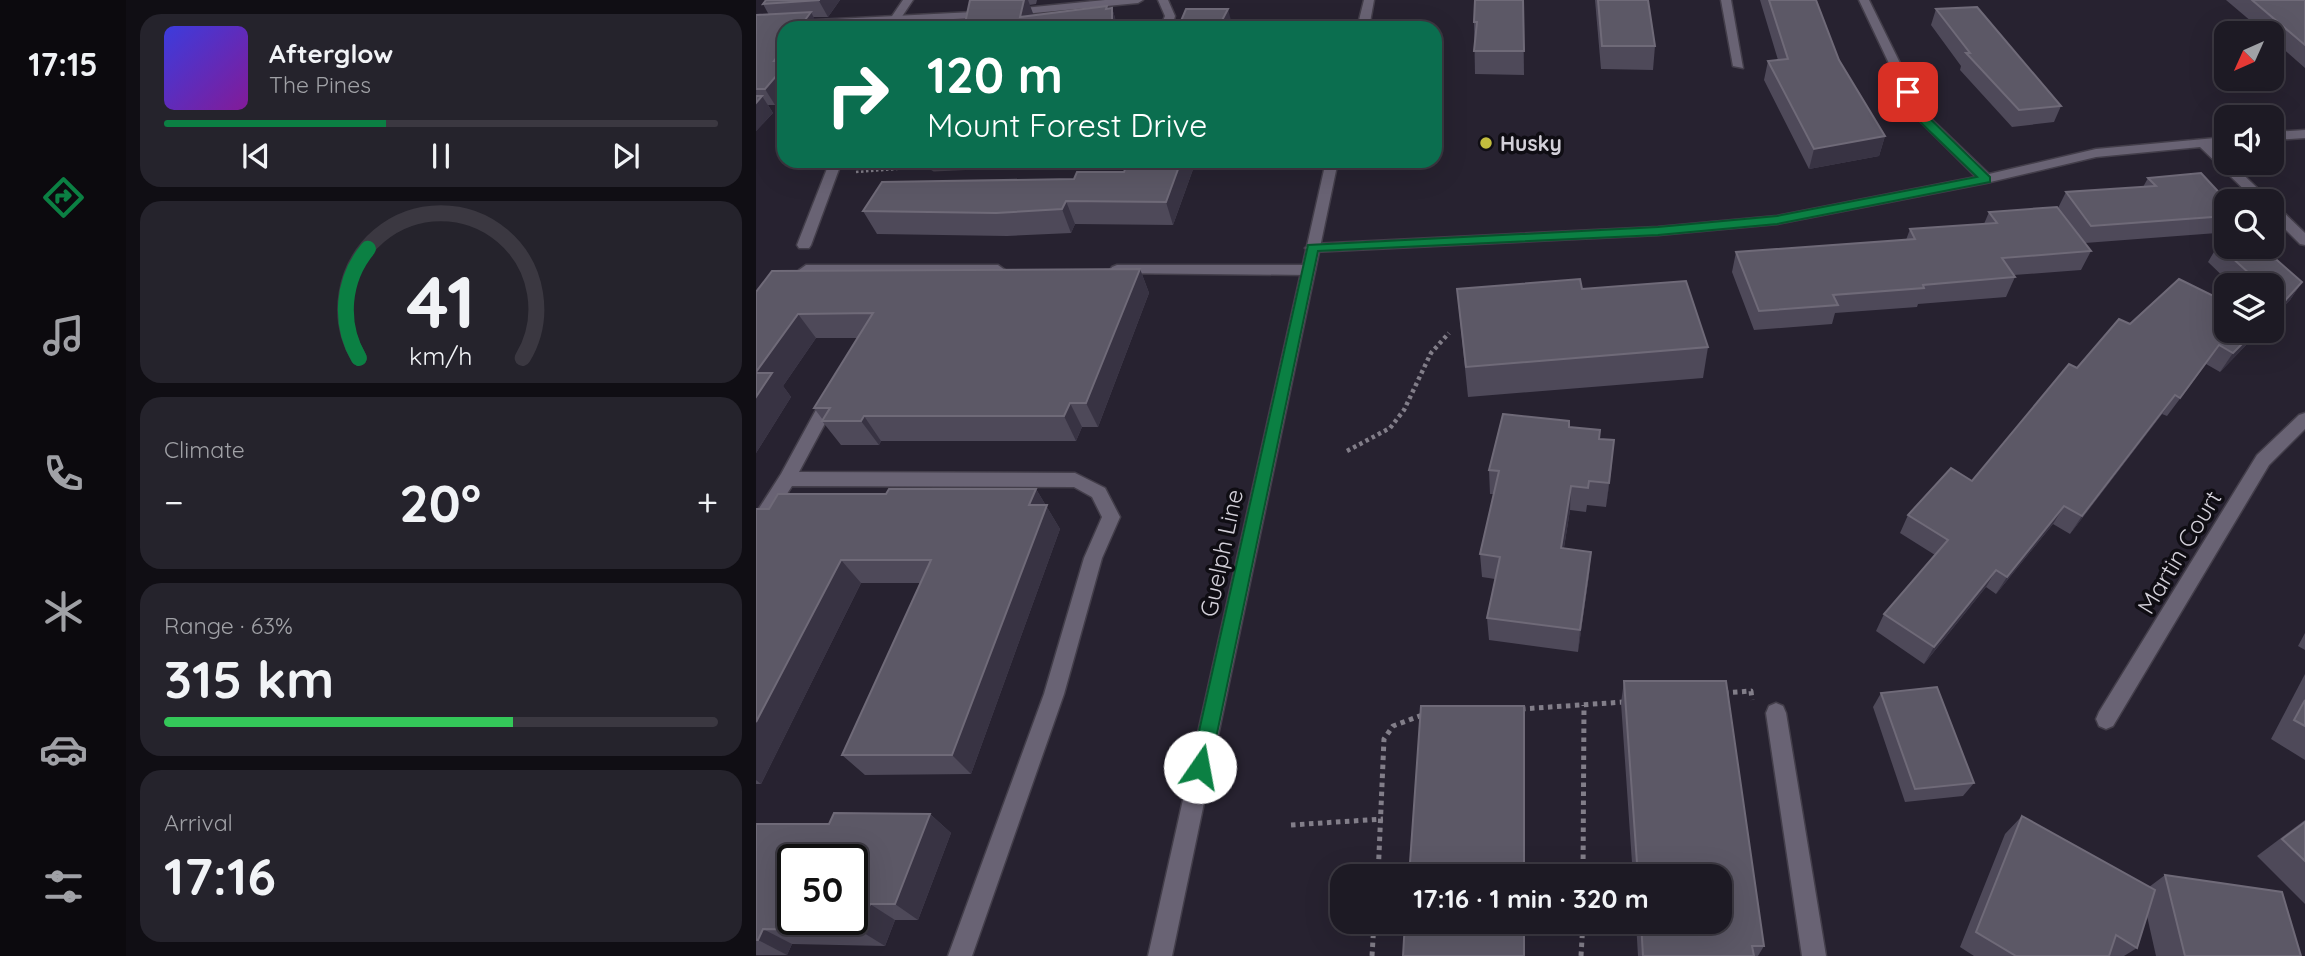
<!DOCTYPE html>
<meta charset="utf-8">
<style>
:root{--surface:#1d1a24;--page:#25232c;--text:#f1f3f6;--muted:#a0a1a6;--line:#3b3841;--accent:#0b8043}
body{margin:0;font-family:Quicksand,sans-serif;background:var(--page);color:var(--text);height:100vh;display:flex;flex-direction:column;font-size:26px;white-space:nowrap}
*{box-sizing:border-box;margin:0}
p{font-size:23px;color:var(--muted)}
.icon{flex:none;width:38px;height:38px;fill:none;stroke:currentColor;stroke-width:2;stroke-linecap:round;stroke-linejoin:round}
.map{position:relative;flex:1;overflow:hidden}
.side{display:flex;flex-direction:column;gap:14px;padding:14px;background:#100e14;width:630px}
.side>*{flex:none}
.hud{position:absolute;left:21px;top:21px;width:665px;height:147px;border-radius:21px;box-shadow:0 7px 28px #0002,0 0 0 2px var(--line);background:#0b6e4f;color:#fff;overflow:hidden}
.needle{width:46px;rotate:225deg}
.buttons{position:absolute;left:1458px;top:21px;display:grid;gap:14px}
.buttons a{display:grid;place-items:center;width:70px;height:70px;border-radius:14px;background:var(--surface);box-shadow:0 7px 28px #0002,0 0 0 2px var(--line);font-size:35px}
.speed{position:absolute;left:21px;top:844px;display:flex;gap:14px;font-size:35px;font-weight:700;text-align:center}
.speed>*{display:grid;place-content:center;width:91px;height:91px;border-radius:50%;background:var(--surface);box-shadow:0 7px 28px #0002,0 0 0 2px var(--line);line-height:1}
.speed .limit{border:4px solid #111;border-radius:10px;background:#fff;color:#111}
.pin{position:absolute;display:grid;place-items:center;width:60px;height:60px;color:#fff;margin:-30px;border-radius:14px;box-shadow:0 4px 10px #0006}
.me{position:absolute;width:77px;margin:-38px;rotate:12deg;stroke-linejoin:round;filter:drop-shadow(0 0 5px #0008)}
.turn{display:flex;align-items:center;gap:24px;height:147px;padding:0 35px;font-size:32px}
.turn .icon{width:91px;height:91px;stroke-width:2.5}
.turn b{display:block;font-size:49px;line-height:60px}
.big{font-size:52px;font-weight:700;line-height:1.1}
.side .tile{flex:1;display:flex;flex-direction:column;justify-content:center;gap:10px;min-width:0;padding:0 24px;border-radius:21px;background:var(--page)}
.side .dial{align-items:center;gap:0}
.dial svg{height:182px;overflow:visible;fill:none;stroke:var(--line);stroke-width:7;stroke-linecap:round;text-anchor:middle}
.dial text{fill:var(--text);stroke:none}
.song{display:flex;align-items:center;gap:21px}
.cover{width:84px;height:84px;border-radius:10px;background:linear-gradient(135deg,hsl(240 70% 55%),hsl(290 70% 35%))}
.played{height:7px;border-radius:4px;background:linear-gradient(90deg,var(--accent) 40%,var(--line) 40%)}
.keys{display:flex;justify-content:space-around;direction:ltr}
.heat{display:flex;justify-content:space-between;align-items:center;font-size:38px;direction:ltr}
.charge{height:10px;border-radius:5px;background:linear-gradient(90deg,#34c759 63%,var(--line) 0)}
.trip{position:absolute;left:574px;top:864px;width:402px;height:70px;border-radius:21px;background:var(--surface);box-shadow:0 7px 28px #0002,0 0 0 2px var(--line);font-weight:700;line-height:70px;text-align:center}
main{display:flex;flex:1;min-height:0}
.menu{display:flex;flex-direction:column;width:126px;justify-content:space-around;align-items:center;background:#0c0a0e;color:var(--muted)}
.menu .icon{width:49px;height:49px}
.menu .selected{color:var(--accent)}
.menu b{font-size:32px;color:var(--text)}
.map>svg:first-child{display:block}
</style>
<main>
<nav class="menu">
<b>17:15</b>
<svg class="icon selected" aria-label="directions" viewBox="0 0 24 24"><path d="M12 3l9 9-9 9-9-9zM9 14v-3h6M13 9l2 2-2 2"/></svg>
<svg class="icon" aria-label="music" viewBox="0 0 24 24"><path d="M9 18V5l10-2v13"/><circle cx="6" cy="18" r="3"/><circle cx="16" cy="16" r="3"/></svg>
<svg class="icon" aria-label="phone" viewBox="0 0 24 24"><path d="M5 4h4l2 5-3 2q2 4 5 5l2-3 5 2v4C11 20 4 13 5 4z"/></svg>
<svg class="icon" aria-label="climate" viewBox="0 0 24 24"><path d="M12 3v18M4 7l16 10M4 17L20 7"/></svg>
<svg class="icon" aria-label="car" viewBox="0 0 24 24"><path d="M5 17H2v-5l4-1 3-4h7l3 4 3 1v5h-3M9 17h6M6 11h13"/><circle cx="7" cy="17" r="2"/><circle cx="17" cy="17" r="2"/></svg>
<svg class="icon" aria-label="filters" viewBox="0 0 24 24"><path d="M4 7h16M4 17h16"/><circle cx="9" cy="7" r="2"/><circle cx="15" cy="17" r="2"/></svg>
</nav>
<section class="side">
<div class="tile">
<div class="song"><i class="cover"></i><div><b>Afterglow</b><p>The Pines</p></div></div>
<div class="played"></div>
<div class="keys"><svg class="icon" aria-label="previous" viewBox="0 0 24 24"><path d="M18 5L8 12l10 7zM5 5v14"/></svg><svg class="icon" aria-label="pause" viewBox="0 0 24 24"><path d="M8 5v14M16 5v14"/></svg><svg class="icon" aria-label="next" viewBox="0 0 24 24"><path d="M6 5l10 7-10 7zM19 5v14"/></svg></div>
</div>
<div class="tile dial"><svg viewBox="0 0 100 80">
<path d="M14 69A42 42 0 1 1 86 69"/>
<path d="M14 69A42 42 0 0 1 18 21" stroke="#0b8043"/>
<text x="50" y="56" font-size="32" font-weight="700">41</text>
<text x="50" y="72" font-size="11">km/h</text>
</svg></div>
<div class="tile"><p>Climate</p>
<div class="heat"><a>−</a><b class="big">20°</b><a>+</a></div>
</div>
<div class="tile"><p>Range · 63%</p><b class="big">315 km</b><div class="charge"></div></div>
<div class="tile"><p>Arrival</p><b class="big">17:16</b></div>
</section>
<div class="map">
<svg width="1549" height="956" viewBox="0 0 1549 956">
<rect width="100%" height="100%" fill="#272230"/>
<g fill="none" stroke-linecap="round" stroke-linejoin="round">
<!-- service casing -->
<g stroke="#433e4a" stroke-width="3">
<g id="service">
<path d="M402 0H412L419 16 416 28H404L409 16Z"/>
<path d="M965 0H975L987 68 977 66Z"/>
<path d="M74 161H86L55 245 53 248H43L41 245Z"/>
<path d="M287 161 281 165 178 170 171 166C183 157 267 161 287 161Z"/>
<path d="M50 265H242L249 270 242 275 45 273 43 270Z"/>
<path d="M361 265H552L559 270 552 275 356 273 354 270 356 267Z"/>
<path d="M73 395 81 401 43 472 319 473 349 488 364 517 346 558 308 694 216 956H192L288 694 328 558 346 517 336 497 318 487 36 486 6 533 0 535V513L25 474 67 397Z"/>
<path d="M1020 703 1027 706 1030 713 1070 956H1046L1010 713 1013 706Z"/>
</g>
</g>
<!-- minor casing -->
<g stroke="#433e4a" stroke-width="3">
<g id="minor">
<path d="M147 0H157L143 21H135L134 19Z"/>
<path d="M1103 0H1113L1168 112 1233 174 1340 149 1470 137V145L1457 146 1470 158V163H1475L1515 201H1500L1444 147 1340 157 1230 183 1021 224 902 235 556 252 549 248 556 244 902 227 1021 216 1220 177 1157 114Z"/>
<path d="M1549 130V138L1516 140V132Z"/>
<path d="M1516 205 1521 206 1549 233V245L1544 244 1516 216Z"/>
<path d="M1549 413V429L1513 465 1357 726 1350 729 1343 726 1340 719 1343 712 1501 455 1543 415Z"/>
</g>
</g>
<!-- tertiary casing -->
<g stroke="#433e4a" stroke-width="3">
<path id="tertiary" d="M349 0H387L382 3 237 17 0 29V23L237 11Z"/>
</g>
<!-- secondary casing -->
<g stroke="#433e4a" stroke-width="3">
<g id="secondary">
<path d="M608 0H618L613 28H601Z"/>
<path d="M570 161H582L416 956H392Z"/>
</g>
</g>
<!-- path-far2 -->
<path stroke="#827e89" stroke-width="2.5" stroke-dasharray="2.5 2.5" stroke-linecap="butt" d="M100 172 154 168"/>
<!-- path-far1 -->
<path stroke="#827e89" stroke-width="4.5" stroke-dasharray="3.5 3.5" stroke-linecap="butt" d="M591 451 634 428 648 410 675 353 693 333"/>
<!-- path -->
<g stroke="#827e89" stroke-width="5" stroke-dasharray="4.5 4.5" stroke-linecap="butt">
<path d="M968 693 995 691 996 700"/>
<path d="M765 709 868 702"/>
<path d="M535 825 627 819"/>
<path d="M622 877 628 739 637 726 669 714"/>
<path d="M827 877 828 705"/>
<path d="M616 956 618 922"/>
<path d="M825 956 827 922"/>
</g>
<!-- service -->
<use href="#service" fill="#696374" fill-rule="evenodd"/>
<!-- minor -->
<use href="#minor" fill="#696374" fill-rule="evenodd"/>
<!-- tertiary -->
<use href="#tertiary" fill="#696374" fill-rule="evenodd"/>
<!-- secondary -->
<use href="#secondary" fill="#696374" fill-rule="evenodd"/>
</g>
<!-- wall -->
<g fill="#4e4959">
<path d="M10 0H84L72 17H57L63 28H28V95L19 105H12L17 113 0 131V15H13L7 4Z"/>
<path d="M214 0H281L280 4 273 5 277 15 351 6V9L356 8 362 28H208Z"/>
<path d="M767 0 768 75 719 74 718 22Z"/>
<path d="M839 0H892L899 46 897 70 845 69Z"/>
<path d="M1004 0H1060L1083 60 1129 136 1123 156 1053 169 1008 80 1012 61 1022 60Z"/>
<path d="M1470 0H1549V68L1516 39V33H1509Z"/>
<path d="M1180 9 1305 106 1298 122 1256 127 1204 70 1205 66 1175 25Z"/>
<path d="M440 161 417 225 319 224 315 233 251 236 121 234 107 211Z"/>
<path d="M1392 178 1470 201V210L1468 213 1470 215V219L1461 233 1329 243 1335 251 1325 270 1258 275 1259 277 1250 297 1162 304 1161 307 1079 313 1076 324 998 330 976 272 980 252 1150 240 1154 229 1228 224 1233 212 1302 208 1310 192 1387 187Z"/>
<path d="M1462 245 1546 282 1534 300 1516 318V285H1476L1452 262Z"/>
<path d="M384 269 393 293 342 427H326L320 441H125L123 445H85L66 421 67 420 58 408 102 338H60L27 386 35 397 0 453V292Z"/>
<path d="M701 289H826L952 347 947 378 712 397 704 320Z"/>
<path d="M1374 324 1495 340 1464 372 1450 364 1411 416 1406 414 1314 534 1297 524 1240 594 1230 587 1168 664 1120 631 1128 614 1179 555 1144 533 1152 515 1216 481 1321 368Z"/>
<path d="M813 427 843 439 856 464 850 507 831 505 830 512 814 510 808 548 835 552 833 575 822 652 733 640 731 618 739 579 726 577 724 554 738 494H734L733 470Z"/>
<path d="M280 489 304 529 215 774 109 775 86 755 164 583H105L5 784H0V509H13L130 494Z"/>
<path d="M1549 633V650L1542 646Z"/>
<path d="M1549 674V760L1515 739Z"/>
<path d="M868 681 1008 946 1002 956H882L880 922H964V877H877L865 703Z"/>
<path d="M1125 693 1218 783 1207 796 1149 802 1117 707Z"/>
<path d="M174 814 195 833 162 920H139L129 946 36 944 31 955H0V824H73Z"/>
<path d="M1266 816 1393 887 1409 875 1545 956H1400L1391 916 1381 948 1368 956H1218L1204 947 1249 834Z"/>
<path d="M1549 820V904L1501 856Z"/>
</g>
<!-- shaded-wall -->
<g fill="#383343">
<path d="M64 0H84L72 17 63 1Z"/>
<path d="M268 0H272L278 16 264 17Z"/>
<path d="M351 6 356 23V8L362 28H356L350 9Z"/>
<path d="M472 9 477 28H462Z"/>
<path d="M55 12 63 28H43Z"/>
<path d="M28 47V95L19 105 9 89 18 61Z"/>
<path d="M6 96 17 113 0 131V103Z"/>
<path d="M1129 136 1123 156 1053 169 1058 149Z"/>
<path d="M425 161H440L417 225 410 202Z"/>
<path d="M310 201 319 224 315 233 306 209Z"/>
<path d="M384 269 393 293 342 427 330 403Z"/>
<path d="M1546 282 1534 300 1516 318 1526 304Z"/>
<path d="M42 314 60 338 27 386 35 397 0 453V373Z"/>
<path d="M1499 331H1501L1495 340 1464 372 1477 353Z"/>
<path d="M1419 395 1406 414 1314 534 1326 516Z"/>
<path d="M314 403 326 427 320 441 308 416Z"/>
<path d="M108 416 125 441 123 445 105 421Z"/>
<path d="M858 440 856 464 850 507 853 483Z"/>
<path d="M815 486 814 510 804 571 805 548Z"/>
<path d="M280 489 304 529 215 774 196 755 273 505Z"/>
<path d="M1308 506 1297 524 1240 594 1251 577Z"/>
<path d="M835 552 833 575 822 652 824 630Z"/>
<path d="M85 560 105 583 5 784 0 780V722Z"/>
<path d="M1240 570 1230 587 1168 664 1178 647Z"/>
<path d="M174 814 195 833 162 920 139 904Z"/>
<path d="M114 904 139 920 129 946 103 930Z"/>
<path d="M7 929 36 944 31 955 2 940Z"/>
</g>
<!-- building -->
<g fill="#5c5866" stroke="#6f6a78" stroke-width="2" fill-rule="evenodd">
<path d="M10 0H64L7 4Z"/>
<path d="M214 0H268L264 17 351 6 350 9 356 8V28H208Z"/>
<path d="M719 0H767L768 51H718L721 22H718Z"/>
<path d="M842 0H892L899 46H846Z"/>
<path d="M1013 0H1060L1083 60 1129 136 1058 149 1012 61 1032 59Z"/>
<path d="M1496 0H1549V45Z"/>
<path d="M1221 7 1305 106 1263 110 1210 53H1214L1180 9Z"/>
<path d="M430 9H472L462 28H422Z"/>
<path d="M55 12 43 28H28V47L18 61H28V67L9 89H0V15Z"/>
<path d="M0 96H6L0 103Z"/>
<path d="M372 161H425L410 202 310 201 306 209 240 213 107 211 126 182 318 179 321 172H368Z"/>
<path d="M1445 173 1471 201H1470V204L1459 205 1470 215V216L1335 226 1310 192 1400 186 1392 178Z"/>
<path d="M1301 207 1335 251 1246 258 1259 277 1167 285 1168 288 1077 295 1082 305 1003 311 980 252 1159 239 1154 229 1241 223 1233 212Z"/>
<path d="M1470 238V247H1506L1546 282 1526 304 1516 294V285H1506L1462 245Z"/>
<path d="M384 269 330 403H314L308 416H108L105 421H66L74 408H58L117 313 42 314 0 372V292L16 271Z"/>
<path d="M824 279 826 289 930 281 952 347 710 367 701 289Z"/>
<path d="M1423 279 1470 302V331H1499L1477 353 1463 345 1424 398 1419 395 1326 516 1308 506 1251 577 1240 570 1178 647 1128 614 1192 540 1152 515 1195 468 1216 481 1313 364 1321 368 1363 319 1374 324Z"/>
<path d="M0 373H16L0 397Z"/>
<path d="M747 414 813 421V427L844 430 843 439 858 440 853 483 833 481 832 488 815 486 805 548 835 552 824 630 731 618 744 557 724 554 743 471 733 470Z"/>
<path d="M133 489H280L273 505H291L196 755H86L175 560H85L0 722V509H13L22 494H130Z"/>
<path d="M868 681H970L1008 946H996L998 956H887L885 922H964V877H882Z"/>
<path d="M1181 687 1218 783 1159 789 1125 693Z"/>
<path d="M1549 700V726L1538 720Z"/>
<path d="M665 706H768V877H653Z"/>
<path d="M78 813 174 814 139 904H114L103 930 7 929 2 940H0V824H73ZM37 859H96V919H37Z"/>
<path d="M1266 816 1399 890 1381 948 1360 935 1353 956H1260L1220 932Z"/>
<path d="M1549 822V861L1526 839Z"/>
<path d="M1409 875 1526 892 1545 956H1429Z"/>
<path d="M649 922H768V956H647Z"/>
</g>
<!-- route -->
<path fill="#0b8043" stroke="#07532c" stroke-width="2" d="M1148 89H1156L1168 113 1234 177V182L1021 224 902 235 562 251 454 767 451 774 444 777 438 774 435 767 552 245 902 227 1021 216 1221 177 1159 117 1146 92Z"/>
<!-- markers -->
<circle fill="#c3bd3e" stroke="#0f0d13" stroke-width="2.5" cx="730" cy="143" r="7"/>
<g text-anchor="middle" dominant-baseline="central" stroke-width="7" stroke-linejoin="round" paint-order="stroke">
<!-- far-poi labels -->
<g font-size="21" font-weight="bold" fill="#d3d0d9" stroke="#0f0d13" text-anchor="start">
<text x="744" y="143">Husky</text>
</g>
<!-- street labels -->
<g font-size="24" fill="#d3d0d9" stroke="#0f0d13">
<text transform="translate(1423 552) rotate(-59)">Martin Court</text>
<text transform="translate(465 553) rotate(-78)">Guelph Line</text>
</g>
</g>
</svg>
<div class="buttons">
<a><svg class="needle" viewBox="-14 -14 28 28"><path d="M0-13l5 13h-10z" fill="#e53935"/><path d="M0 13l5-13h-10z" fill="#a0a1a6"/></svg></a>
<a><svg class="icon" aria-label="sound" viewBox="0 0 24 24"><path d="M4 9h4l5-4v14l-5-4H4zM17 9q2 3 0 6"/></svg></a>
<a><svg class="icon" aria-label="search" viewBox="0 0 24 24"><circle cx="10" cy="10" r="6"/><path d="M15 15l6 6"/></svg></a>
<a><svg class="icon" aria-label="layers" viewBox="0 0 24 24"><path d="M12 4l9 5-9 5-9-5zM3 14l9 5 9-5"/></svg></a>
</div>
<div class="speed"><div class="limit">50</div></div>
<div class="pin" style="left:1152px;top:92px;background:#d93025"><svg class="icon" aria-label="arrive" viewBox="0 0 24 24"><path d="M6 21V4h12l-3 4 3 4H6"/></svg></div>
<svg class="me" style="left:444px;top:767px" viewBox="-20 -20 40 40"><circle r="19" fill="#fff"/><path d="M0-13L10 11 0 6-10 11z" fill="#0b8043"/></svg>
<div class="trip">17:16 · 1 min · 320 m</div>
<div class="hud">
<div class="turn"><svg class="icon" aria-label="right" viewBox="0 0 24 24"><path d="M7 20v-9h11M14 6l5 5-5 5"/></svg><div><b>120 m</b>Mount Forest Drive</div></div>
</div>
</div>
</main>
